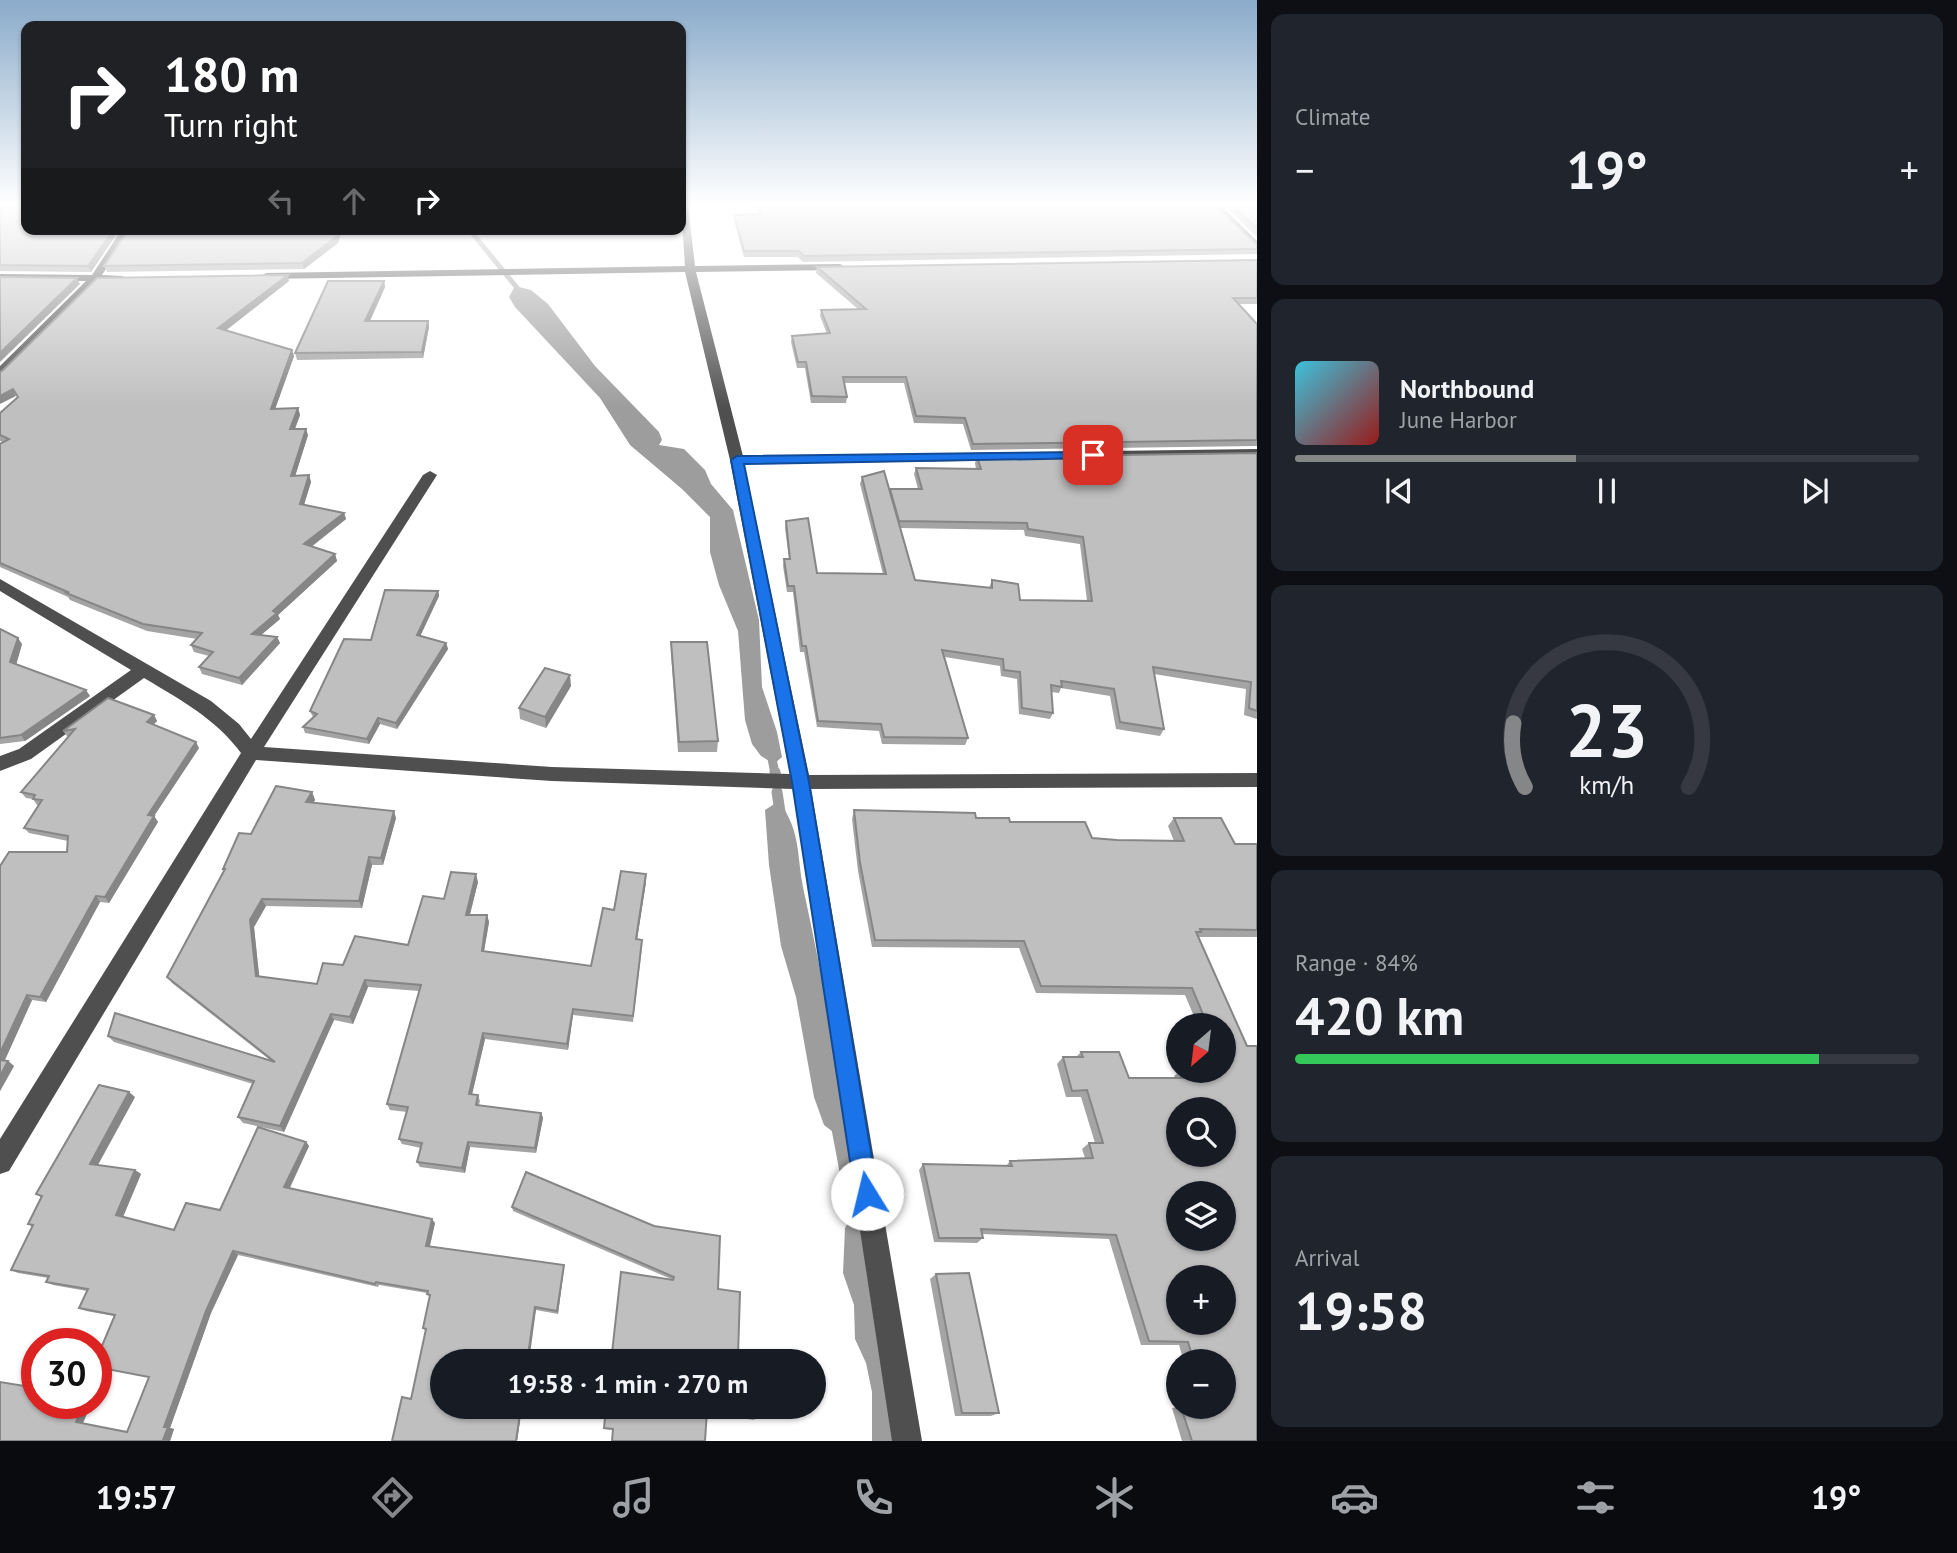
<!DOCTYPE html>
<meta charset="utf-8">
<style>
:root{--surface:#171b24;--page:#20242c;--text:#f1f3f6;--muted:#9ea1a6;--line:#363941;--accent:#858687}
body{margin:0;font-family:"PT Sans",sans-serif;background:var(--page);color:var(--text);height:100vh;display:flex;flex-direction:column;font-size:26px;white-space:nowrap}
*{box-sizing:border-box;margin:0}
p{font-size:23px;color:var(--muted)}
.icon{flex:none;width:38px;height:38px;fill:none;stroke:currentColor;stroke-width:2;stroke-linecap:round;stroke-linejoin:round}
.map{position:relative;flex:1;overflow:hidden}
.side{display:flex;flex-direction:column;gap:14px;padding:14px;background:#0d0f14;width:700px}
.side>*{flex:none}
.guide{position:absolute;left:21px;top:21px;width:665px;height:214px;border-radius:14px;box-shadow:0 2px 5px #0004;background:#202124;color:#fff;overflow:hidden}
.needle{width:46px;rotate:208deg}
.controls{position:absolute;left:1166px;top:1013px;display:grid;gap:14px}
.controls a{display:grid;place-items:center;width:70px;height:70px;border-radius:50%;background:var(--surface);box-shadow:0 2px 5px #0004;font-size:35px}
.speed{position:absolute;left:21px;top:1328px;display:flex;gap:14px;font-size:35px;font-weight:700;text-align:center}
.speed>*{display:grid;place-content:center;width:91px;height:91px;border-radius:50%;background:var(--surface);box-shadow:0 2px 5px #0004;line-height:1}
.speed .limit{border:10px solid #d22;background:#fff;color:#111}
.pin{position:absolute;display:grid;place-items:center;width:60px;height:60px;color:#fff;margin:-30px;border-radius:14px;box-shadow:0 4px 10px #0006}
.me{position:absolute;width:77px;margin:-38px;rotate:351deg;stroke-linejoin:round;filter:drop-shadow(0 0 5px #0008)}
.turn{display:flex;align-items:center;gap:24px;height:147px;padding:0 28px;font-size:32px}
.turn .icon{width:91px;height:91px;stroke-width:2.5}
.turn b{display:block;font-size:49px;line-height:60px}
.lanes{display:flex;align-items:center;height:66px;padding:0 28px;background:#0003;justify-content:center;gap:35px;direction:ltr}
.lanes .off{opacity:.35}
.big{font-size:52px;font-weight:700;line-height:1.1}
.side .card{flex:1;display:flex;flex-direction:column;justify-content:center;gap:10px;min-width:0;padding:0 24px;border-radius:14px;background:var(--page)}
.side .dial{align-items:center;gap:0}
.dial svg{height:182px;overflow:visible;fill:none;stroke:var(--line);stroke-width:7;stroke-linecap:round;text-anchor:middle}
.dial text{fill:var(--text);stroke:none}
.song{display:flex;align-items:center;gap:21px}
.cover{width:84px;height:84px;border-radius:10px;background:linear-gradient(135deg,hsl(190 70% 55%),hsl(0 70% 35%))}
.played{height:7px;border-radius:4px;background:linear-gradient(90deg,var(--accent) 45%,var(--line) 45%)}
.keys{display:flex;justify-content:space-around;direction:ltr}
.heat{display:flex;justify-content:space-between;align-items:center;font-size:38px;direction:ltr}
.charge{height:10px;border-radius:5px;background:linear-gradient(90deg,#34c759 84%,var(--line) 0)}
.trip{position:absolute;left:430px;top:1349px;width:396px;height:70px;border-radius:35px;background:var(--surface);box-shadow:0 2px 5px #0004;font-weight:700;line-height:70px;text-align:center}
.menu{display:flex;height:112px;justify-content:space-around;align-items:center;background:#090b0e;color:var(--muted)}
.menu .icon{width:49px;height:49px}
.menu .selected{color:var(--accent)}
.menu b{font-size:32px;color:var(--text)}
main{display:flex;flex:1;min-height:0}
.map>svg:first-child{display:block}
</style>
<main>
<div class="map">
<svg width="1257" height="1441" viewBox="0 0 1257 1441">
<rect width="100%" height="100%" fill="#fff"/>
<!-- water -->
<g fill="#9d9d9d">
<path d="M515 286 531 290 548 304 595 366 659 432 662 440 659 445 684 449 705 470 711 484 733 510 759 620 762 687 777 732 782 757 774 764 761 756 752 744 745 720 738 631 719 585 710 552V517L682 489 630 445 600 398 515 307 509 297Z"/>
<path d="M779 801C802 834 796 854 804 892 820 965 833 1039 846 1113L841 1138 824 1125 814 1097 796 997 781 946 769 865 765 810Z"/>
<path d="M855 1210 868 1229 900 1441H872V1392L866 1363 855 1339 854 1305 843 1273 845 1228Z"/>
</g>
<g fill="none" stroke-linecap="round" stroke-linejoin="round">
<!-- stream-far3 -->
<path stroke="#9d9d9d" stroke-width="5" d="M469 229 522 294"/>
<!-- stream-far2 -->
<path stroke="#9d9d9d" stroke-width="9" d="M771 753 775 774"/>
<!-- stream-far1 -->
<g stroke="#9d9d9d" stroke-width="11">
<path d="M775 772 776 777"/>
<path d="M777 792 780 812"/>
</g>
<!-- stream -->
<path stroke="#9d9d9d" stroke-width="14" d="M838 1126 856 1221"/>
<!-- minor -->
<g fill="#4f4f4f" fill-rule="evenodd">
<path d="M681 206H688L695 266 840 264 845 267 840 270 696 272 743 456 1257 449V457L744 464 809 775 1257 773V787L811 789 922 1441H892L793 789 552 781 256 760 9 1171 0 1174V1139L241 753C216 719 181 700 144 678L31 759 0 771V756L19 749 131 670 0 591V579L211 701 239 724 251 739 423 475 430 471 437 475 264 747 552 767 790 774 730 460 685 272 266 279 261 276 266 273 685 266Z"/>
<path d="M1211 206H1221L1257 241V250Z"/>
<path d="M122 229H132L102 275 123 276V280L98 281 4 376 0 377V366L86 281 0 280V274L92 275Z"/>
</g>
</g>
<!-- wall -->
<g fill="#a4a4a4" fill-rule="evenodd">
<path d="M0 206 26 229H120L91 272 0 271Z"/>
<path d="M756 206H1216L1257 245V254L803 262 798 257H744L734 220V215L759 214Z"/>
<path d="M1225 206H1257V237Z"/>
<path d="M129 229H342L338 243 304 269 107 272 104 266Z"/>
<path d="M358 229H398V231Z"/>
<path d="M1257 260V304H1238L1257 324V446L971 450 963 424 914 423 904 383H844L847 397 846 403H811L805 368H797L791 342 792 336 827 334 820 316 821 310 858 309 816 273 817 267Z"/>
<path d="M289 281 225 331 294 356 275 409 298 408 300 415 295 429 308 435 295 476 309 475 311 482 304 505 344 513 346 519 311 547 335 554 337 561 278 615 280 619 261 635 277 637 280 643 242 685 202 674 199 667 209 656 194 652 191 645 197 639 147 631 70 600 68 597 0 567V444L3 442 0 441V413L18 398 0 372Z"/>
<path d="M384 281 385 287 370 321H428L429 327 423 358 297 360 295 353Z"/>
<path d="M1257 453V719L1244 715 1246 689 1154 674 1164 729 1160 736 1116 729 1110 696 1061 688 1059 693 1051 692 1053 713 1050 719 1019 714 1017 679 1001 676 1000 666 945 657 968 738 965 745 882 744 879 731 817 727 804 652H800L793 592H787L783 566 784 559H789L785 528 786 521 817 573 883 574 860 484 862 477 890 490 918 489 914 474 916 468 976 469 975 463 977 457ZM900 528 1024 530 1025 536 1080 544 1087 601 1020 600 992 580 989 588 915 580Z"/>
<path d="M438 591 439 596 420 636 446 643 448 649 397 729 380 724 369 744 305 733 303 727 313 717 310 711 371 640Z"/>
<path d="M0 629 22 644 16 664 90 696 25 741 0 744Z"/>
<path d="M671 642 718 741 717 752H678L671 653Z"/>
<path d="M571 686 546 728 520 719 519 708Z"/>
<path d="M154 715 157 721 153 725 199 748 154 816 158 822 109 903 100 902 46 1002 32 1000 5 1060 8 1061 14 1066 0 1091V866L67 852 68 841 29 833 24 828 39 805H37L33 799 26 798 21 792 69 736H67L63 731Z"/>
<path d="M312 792 315 800 313 803 396 818 383 865H372L362 908 266 906 254 927 259 977 317 984 343 965 408 945 444 899 478 882 470 915H487L489 922 484 951 591 966 614 910 646 882 637 939 642 940V946L633 1022 573 1015 568 1050 485 1039 472 1094 478 1095 480 1101 479 1105 541 1113 543 1118 536 1153 470 1147 465 1173 420 1167 417 1162 421 1148 402 1144 399 1139 407 1112 390 1110 387 1104 419 991 368 987 353 1024 334 1020 284 1132 243 1123 238 1117 253 1084 114 1042 108 1036 270 1060 172 983 167 977 224 871 223 869 251 834Z"/>
<path d="M854 810 976 818 1010 822 1092 838 1117 840 1174 841 1168 826 1174 818 1235 844H1257V937H1199L1247 1046 1257 1441H1182L1172 1408 1178 1407H1223V1362H1184L1179 1345H1141L1109 1239 982 1234 983 1238 977 1243 934 1242 919 1170 923 1164 1006 1166 1010 1161 1085 1158 1082 1149 1089 1143H1095L1081 1097H1066L1057 1064 1063 1057H1076L1081 1052 1129 1078H1175L1174 1076 1180 1071H1223V1026H1198L1185 995 1036 993 1019 948 872 947 858 871 852 819Z"/>
<path d="M135 1097 98 1165 135 1170 141 1174 123 1217 174 1230 220 1210 306 1142 309 1146 290 1188 435 1223 430 1246 564 1265V1268L558 1314 536 1310 443 1407H522L517 1441 411 1399 426 1331 423 1328 430 1297 427 1293 379 1285 378 1287 238 1255 211 1313 170 1428 174 1429 170 1441H0L37 1404H91L83 1423 127 1432 149 1377 96 1367 114 1316 86 1311 79 1308 87 1291 53 1285 46 1282 48 1278 18 1273 11 1270 32 1226 28 1224 41 1197 36 1194Z"/>
<path d="M512 1207 718 1289 738 1356 611 1362 671 1279 513 1211Z"/>
<path d="M936 1274 999 1413 991 1416H955L930 1279Z"/>
<path d="M606 1407H756L755 1418 754 1420 707 1413 613 1430 605 1429Z"/>
</g>
<!-- shaded-wall -->
<g fill="#868686">
<path d="M114 229H120L91 272 88 266Z"/>
<path d="M339 229H342L338 243 304 269 302 263Z"/>
<path d="M288 275 289 281 220 335 218 328Z"/>
<path d="M77 278 80 284 0 362V353Z"/>
<path d="M384 281 385 287 367 327 365 321Z"/>
<path d="M428 321 429 327 423 358 422 352Z"/>
<path d="M292 350 294 356 273 415 271 409Z"/>
<path d="M13 389 16 396 0 404V396Z"/>
<path d="M298 408 300 415 292 436 290 429Z"/>
<path d="M306 429 308 435 293 483 291 476Z"/>
<path d="M309 475 311 482 302 511 300 504Z"/>
<path d="M344 513 346 519 306 551 304 544Z"/>
<path d="M335 554 337 561 278 615 280 619 254 641 252 634 273 611Z"/>
<path d="M438 591 439 596 418 641 417 635Z"/>
<path d="M277 637 280 643 242 685 239 678Z"/>
<path d="M18 638 22 644 15 669 10 662Z"/>
<path d="M446 643 448 649 397 729 396 723Z"/>
<path d="M570 675 571 686 546 728 545 717Z"/>
<path d="M86 690 90 696 25 741 21 735Z"/>
<path d="M154 715 157 721 150 728 147 722Z"/>
<path d="M378 718 380 724 369 744 367 739Z"/>
<path d="M196 742 199 748 154 816 158 822 109 903 105 897 148 815Z"/>
<path d="M312 792 315 800 309 810 306 802Z"/>
<path d="M394 811 396 818 383 865 381 858Z"/>
<path d="M369 857 372 865 362 908 359 901Z"/>
<path d="M476 874 478 882 468 921 466 915Z"/>
<path d="M646 874V882L636 946V939Z"/>
<path d="M96 896 100 902 46 1002 40 997Z"/>
<path d="M262 899 266 906 254 927 260 983 256 976 250 920Z"/>
<path d="M487 915 489 922 483 957 482 951Z"/>
<path d="M365 980 368 987 353 1024 350 1017Z"/>
<path d="M27 995 32 1000 3 1064 0 1062V1053Z"/>
<path d="M573 1009V1015L568 1050 567 1044Z"/>
<path d="M331 1014 334 1020 284 1132 280 1126Z"/>
<path d="M483 1033 485 1039 471 1099 469 1094Z"/>
<path d="M8 1061 14 1066 0 1091V1076Z"/>
<path d="M129 1092 135 1097 96 1168 90 1164Z"/>
<path d="M541 1113 543 1118 536 1153 535 1148Z"/>
<path d="M306 1142 309 1146 288 1191 284 1187Z"/>
<path d="M468 1142 470 1147 465 1173 462 1168Z"/>
<path d="M135 1170 141 1174 122 1219 116 1215Z"/>
<path d="M432 1219 435 1223 429 1249 426 1246Z"/>
<path d="M233 1251 238 1255 211 1313 170 1428 174 1429 170 1441 163 1440 164 1427 206 1311Z"/>
<path d="M564 1265V1268L558 1314 557 1311Z"/>
<path d="M535 1307 536 1310 529 1362H527Z"/>
<path d="M83 1404H91L83 1423 76 1422Z"/>
<path d="M521 1407H522L517 1441H516Z"/>
</g>
<!-- building -->
<g fill="#bfbfbf" stroke="#868686" stroke-width="2" fill-rule="evenodd">
<path d="M0 206H26V229H114L88 266 0 265Z"/>
<path d="M758 206H1216L1257 245V249L804 256 799 251H744L734 215 761 214Z"/>
<path d="M1233 206H1257V229Z"/>
<path d="M129 229H339L336 237 302 263 104 266Z"/>
<path d="M1257 260V298H1233L1257 324V440L973 444 965 418 916 416 906 377H843L847 397 812 396 806 362H798L792 336 830 333 821 310 866 309 817 267Z"/>
<path d="M288 275 218 328 292 350 271 409 298 408 290 429H306L291 476 309 475 300 504 344 513 304 544 335 554 273 611 277 613 252 634 277 637 239 678 199 667 213 652 191 645 202 633 143 624 66 593 68 592 0 563V444L9 439 0 435V413L18 397 13 389 0 396V372L2 371 97 278Z"/>
<path d="M0 277 77 278 0 353Z"/>
<path d="M328 281H384L365 321H428L422 352 295 353Z"/>
<path d="M1257 453V711L1249 708 1251 682 1153 667 1164 729 1120 722 1114 689 1061 681 1062 687 1051 685 1053 713 1022 708 1020 672 1004 670 1003 659 942 650 968 738 884 737 881 724 818 721 806 646H802L794 586H788L784 559H790L786 521 808 518 817 573 886 574 862 477 884 471 915 580 992 588V580L1018 584 1020 600 1092 601 1083 537 1028 529 1027 523 899 521 890 489H922L916 468 981 469 977 457Z"/>
<path d="M385 590 438 591 417 635 446 643 396 723 378 718 367 739 303 727 317 714 310 711 344 639 371 640Z"/>
<path d="M0 629 18 638 10 662 86 690 21 735 0 738Z"/>
<path d="M671 642H707L718 741 679 742Z"/>
<path d="M545 668 570 675 545 717 519 708Z"/>
<path d="M108 698 154 715 147 722 196 742 148 815 154 816 105 897 96 896 40 997 27 995 0 1053V866L9 852H67L68 836 24 828 42 800 33 799 35 795 21 792 75 729 63 731Z"/>
<path d="M276 786 312 792 306 802 394 811 381 858 369 857 359 901 262 899 250 920 256 976 317 984 323 963 343 965 355 936 408 945 423 896 444 899 451 872 476 874 466 915H487L482 951 591 966 603 908 614 910 621 871 646 874 636 939 642 940 633 1016 573 1009 567 1044 483 1033 469 1094 478 1095 476 1105 541 1113 535 1148 468 1142 462 1168 417 1162 422 1143 399 1139 408 1107 387 1104 421 985 365 980 350 1017 331 1014 280 1126 238 1117 254 1081 108 1036 115 1013 275 1062 167 977 225 869H223L239 833 251 834Z"/>
<path d="M854 810 975 813 976 818H1009L1010 822H1085L1092 838 1117 840 1184 841 1174 818H1221L1235 844H1257V930L1200 929 1201 932H1196L1247 1046H1257V1441H1192L1181 1407H1223V1362H1194L1188 1342 1149 1341 1116 1235 981 1229 983 1238H939L923 1164 1012 1166 1010 1161 1093 1158 1089 1143H1103L1087 1090 1072 1091 1063 1057H1083L1081 1052H1119L1129 1078H1185L1182 1071H1223V1069H1226L1223 1062V1026H1208L1192 988 1041 986 1024 941 875 940 860 863ZM1178 1110H1223V1155H1178ZM1178 1194H1223V1239H1178ZM1178 1278H1223V1323H1178Z"/>
<path d="M0 1060 8 1061 0 1076Z"/>
<path d="M99 1085 129 1092 90 1164 135 1170 116 1215 174 1230 186 1203 220 1210 258 1127 306 1142 284 1187 432 1219 426 1246 564 1265 557 1311 535 1307 527 1362H443V1407H521L516 1441H392L402 1397 411 1399 426 1329 423 1328 430 1295 427 1294 428 1291 376 1282 375 1284 233 1251 206 1311 164 1427H168L163 1440 169 1441H0V1382L37 1388V1404H83L76 1422 127 1432 149 1377 96 1367V1360L115 1315 79 1308 88 1289 46 1282 49 1276 11 1270 33 1225 28 1224 42 1196 36 1194Z"/>
<path d="M526 1172 654 1226 720 1236 718 1289 740 1292 738 1356 757 1359V1362H611L621 1272 673 1280 674 1277 512 1207Z"/>
<path d="M969 1273 999 1413H962L936 1274Z"/>
<path d="M606 1407H756L755 1418 707 1411 705 1441H612L613 1429 604 1428Z"/>
</g>
<!-- sky -->
<linearGradient id="sky" x2="0" y2="1"><stop stop-color="#8aabca"/><stop offset="0.5" stop-color="#fff"/><stop offset="1" stop-color="#fff" stop-opacity="0"/></linearGradient>
<rect width="1257" height="408" fill="url(#sky)"/>
<!-- route -->
<path fill="#1a73e8" stroke="#114b97" stroke-width="2" d="M1093 452 1099 455 1097 458 744 464 809 782 878 1194 875 1202 867 1205 859 1202 855 1194 792 782 731 460 737 456Z"/>
</svg>
<div class="controls">
<a><svg class="needle" viewBox="-14 -14 28 28"><path d="M0-13l5 13h-10z" fill="#e53935"/><path d="M0 13l5-13h-10z" fill="#9ea1a6"/></svg></a>
<a><svg class="icon" aria-label="search" viewBox="0 0 24 24"><circle cx="10" cy="10" r="6"/><path d="M15 15l6 6"/></svg></a>
<a><svg class="icon" aria-label="layers" viewBox="0 0 24 24"><path d="M12 4l9 5-9 5-9-5zM3 14l9 5 9-5"/></svg></a>
<a>+</a>
<a>−</a>
</div>
<div class="speed"><div class="limit">30</div></div>
<div class="pin" style="left:1093px;top:455px;background:#d93025"><svg class="icon" aria-label="arrive" viewBox="0 0 24 24"><path d="M6 21V4h12l-3 4 3 4H6"/></svg></div>
<svg class="me" style="left:867px;top:1194px" viewBox="-20 -20 40 40"><circle r="19" fill="#fff"/><path d="M0-13L10 11 0 6-10 11z" fill="#1a73e8"/></svg>
<div class="trip">19:58 · 1 min · 270 m</div>
<div class="guide">
<div class="turn"><svg class="icon" aria-label="right" viewBox="0 0 24 24"><path d="M7 20v-9h11M14 6l5 5-5 5"/></svg><div><b>180 m</b>Turn right</div></div>
<div class="lanes"><svg class="icon off" aria-label="left" viewBox="0 0 24 24"><path d="M17 20v-9H6M10 6l-5 5 5 5"/></svg><svg class="icon off" aria-label="ahead" viewBox="0 0 24 24"><path d="M12 20V5M6 11l6-6 6 6"/></svg><svg class="icon" aria-label="right" viewBox="0 0 24 24"><path d="M7 20v-9h11M14 6l5 5-5 5"/></svg></div>
</div>
</div>
<section class="side">
<div class="card"><p>Climate</p>
<div class="heat"><a>−</a><b class="big">19°</b><a>+</a></div>
</div>
<div class="card">
<div class="song"><i class="cover"></i><div><b>Northbound</b><p>June Harbor</p></div></div>
<div class="played"></div>
<div class="keys"><svg class="icon" aria-label="previous" viewBox="0 0 24 24"><path d="M18 5L8 12l10 7zM5 5v14"/></svg><svg class="icon" aria-label="pause" viewBox="0 0 24 24"><path d="M8 5v14M16 5v14"/></svg><svg class="icon" aria-label="next" viewBox="0 0 24 24"><path d="M6 5l10 7-10 7zM19 5v14"/></svg></div>
</div>
<div class="card dial"><svg viewBox="0 0 100 80">
<path d="M14 69A42 42 0 1 1 86 69"/>
<path d="M14 69A42 42 0 0 1 9 41" stroke="#858687"/>
<text x="50" y="56" font-size="32" font-weight="700">23</text>
<text x="50" y="72" font-size="11">km/h</text>
</svg></div>
<div class="card"><p>Range · 84%</p><b class="big">420 km</b><div class="charge"></div></div>
<div class="card"><p>Arrival</p><b class="big">19:58</b></div>
</section>
</main>
<nav class="menu">
<b>19:57</b>
<svg class="icon selected" aria-label="directions" viewBox="0 0 24 24"><path d="M12 3l9 9-9 9-9-9zM9 14v-3h6M13 9l2 2-2 2"/></svg>
<svg class="icon" aria-label="music" viewBox="0 0 24 24"><path d="M9 18V5l10-2v13"/><circle cx="6" cy="18" r="3"/><circle cx="16" cy="16" r="3"/></svg>
<svg class="icon" aria-label="phone" viewBox="0 0 24 24"><path d="M5 4h4l2 5-3 2q2 4 5 5l2-3 5 2v4C11 20 4 13 5 4z"/></svg>
<svg class="icon" aria-label="climate" viewBox="0 0 24 24"><path d="M12 3v18M4 7l16 10M4 17L20 7"/></svg>
<svg class="icon" aria-label="car" viewBox="0 0 24 24"><path d="M5 17H2v-5l4-1 3-4h7l3 4 3 1v5h-3M9 17h6M6 11h13"/><circle cx="7" cy="17" r="2"/><circle cx="17" cy="17" r="2"/></svg>
<svg class="icon" aria-label="filters" viewBox="0 0 24 24"><path d="M4 7h16M4 17h16"/><circle cx="9" cy="7" r="2"/><circle cx="15" cy="17" r="2"/></svg>
<b>19°</b>
</nav>
